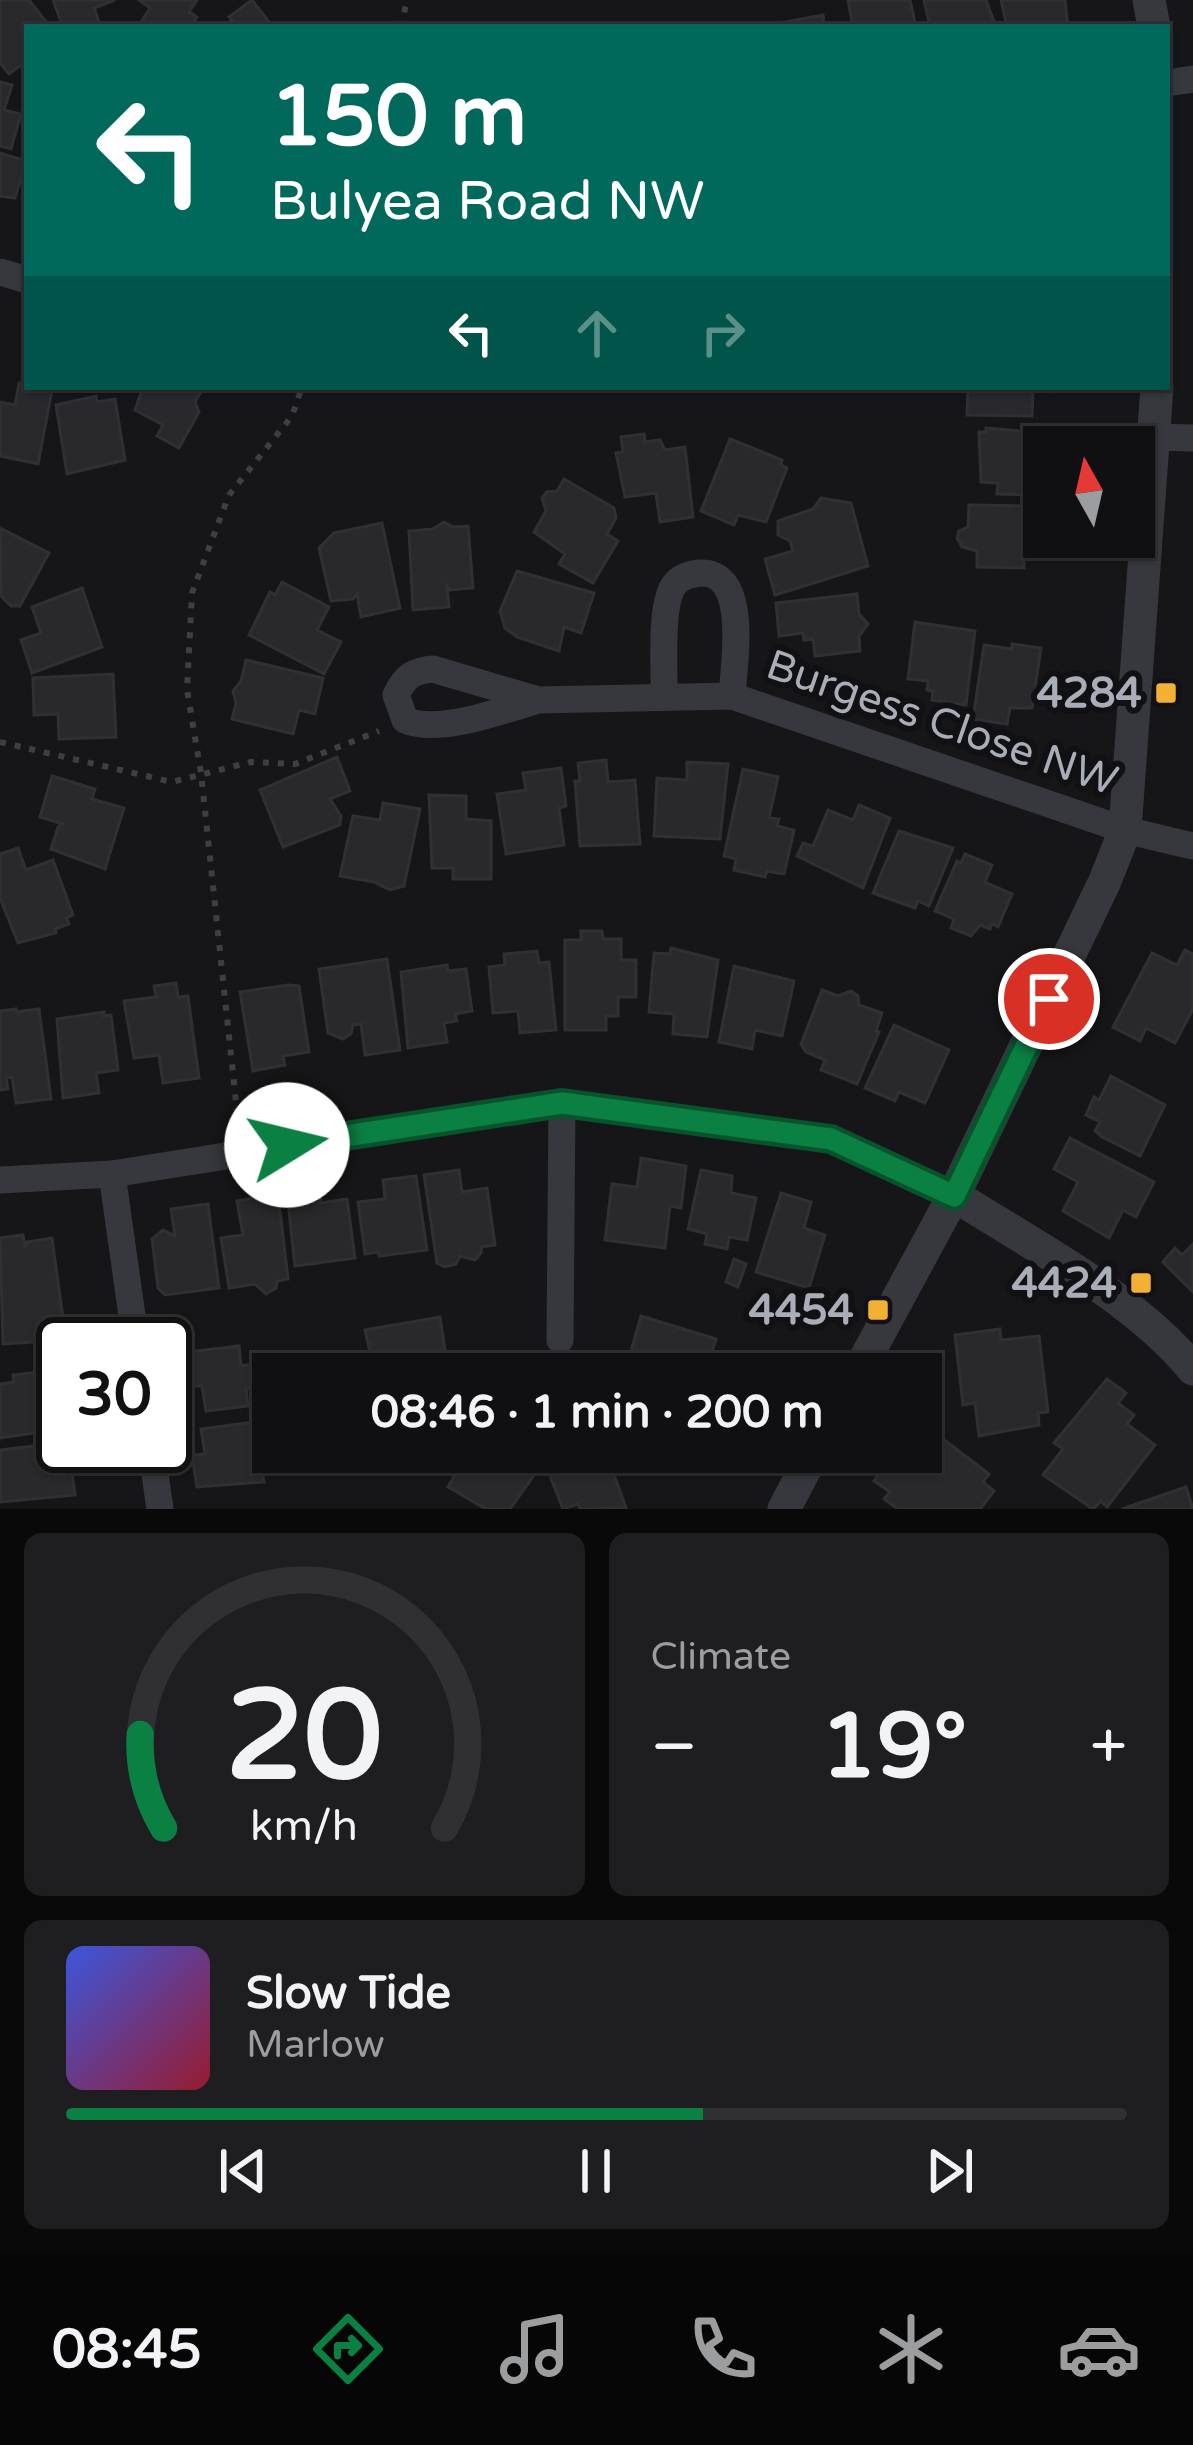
<!DOCTYPE html>
<meta charset="utf-8">
<style>
:root{--surface:#101012;--page:#1e1e20;--text:#f1f3f6;--muted:#9c9d9f;--line:#303032;--accent:#0b8043}
body{margin:0;font-family:"Varela Round",sans-serif;background:var(--page);color:var(--text);height:100vh;display:flex;flex-direction:column;font-size:45px;white-space:nowrap}
*{box-sizing:border-box;margin:0}
p{font-size:39px;color:var(--muted)}
.icon{flex:none;width:66px;height:66px;fill:none;stroke:currentColor;stroke-width:2;stroke-linecap:round;stroke-linejoin:round}
.map{position:relative;height:1509px;overflow:hidden}
.details{display:flex;flex-direction:column;gap:24px;padding:24px;background:#09090a;flex:1}
.details>*{flex:none}
.banner{position:absolute;left:24px;top:24px;width:1146px;height:366px;border-radius:0px;box-shadow:0 3px 9px #0004,0 0 0 3px var(--line);background:#00695c;color:#fff;overflow:hidden}
.needle{width:78px;rotate:352deg}
.tools{position:absolute;left:1023px;top:426px;display:grid;gap:24px}
.tools a{display:grid;place-items:center;width:132px;height:132px;border-radius:0px;background:var(--surface);box-shadow:0 3px 9px #0004,0 0 0 3px var(--line);font-size:60px}
.speed{position:absolute;left:36px;top:1317px;display:flex;gap:24px;font-size:60px;font-weight:700;text-align:center}
.speed>*{display:grid;place-content:center;width:156px;height:156px;border-radius:50%;background:var(--surface);box-shadow:0 3px 9px #0004,0 0 0 3px var(--line);line-height:1}
.speed .limit{border:6px solid #111;border-radius:18px;background:#fff;color:#111}
.pin{position:absolute;display:grid;place-items:center;width:102px;height:102px;color:#fff;margin:-51px;border:6px solid #fff;border-radius:50%;box-shadow:0 3px 12px #0007}
.me{position:absolute;width:132px;margin:-66px;rotate:81deg;stroke-linejoin:round;filter:drop-shadow(0 0 9px #0008)}
.turn{display:flex;align-items:center;gap:42px;height:252px;padding:0 48px;font-size:54px}
.turn .icon{width:156px;height:156px;stroke-width:2.5}
.turn b{display:block;font-size:84px;line-height:102px}
.lanes{display:flex;align-items:center;height:114px;padding:0 48px;background:#0003;justify-content:center;gap:60px;direction:ltr}
.lanes .off{opacity:.35}
.big{font-size:90px;font-weight:800;line-height:1.1}
.details .tile{flex:1;display:flex;flex-direction:column;justify-content:center;gap:18px;min-width:0;padding:0 42px;border-radius:18px;background:var(--page)}
.details .dial{align-items:center;gap:0}
.dial svg{height:312px;overflow:visible;fill:none;stroke:var(--line);stroke-width:7;stroke-linecap:round;text-anchor:middle}
.dial text{fill:var(--text);stroke:none}
.song{display:flex;align-items:center;gap:36px}
.cover{width:144px;height:144px;border-radius:18px;background:linear-gradient(135deg,hsl(230 70% 55%),hsl(350 70% 35%))}
.played{height:12px;border-radius:6px;background:linear-gradient(90deg,var(--accent) 60%,var(--line) 60%)}
.keys{display:flex;justify-content:space-around;direction:ltr}
.heat{display:flex;justify-content:space-between;align-items:center;font-size:66px;direction:ltr}
.details .tiles{flex:1;display:grid;gap:24px;grid-template-columns:1fr 1fr}
.tile:last-child{grid-column:span 2}
.trip{position:absolute;left:252px;top:1353px;width:690px;height:120px;border-radius:0px;background:var(--surface);box-shadow:0 3px 9px #0004,0 0 0 3px var(--line);font-weight:800;line-height:120px;text-align:center}
.dock{display:flex;height:192px;justify-content:space-around;align-items:center;background:#060607;color:var(--muted)}
.dock .icon{width:84px;height:84px}
.dock .on{color:var(--accent)}
.dock b{font-size:54px;color:var(--text)}
.map>svg:first-child{display:block}
</style>
<div class="map">
<svg width="1193" height="1509" viewBox="0 0 1193 1509">
<rect width="100%" height="100%" fill="#161618"/>
<!-- building -->
<g fill="#29292c" stroke="#303034" stroke-width="3">
<path d="M0 0H29L50 27H27V65L25 62 9 74 0 63Z"/>
<path d="M53 0H115L94 8 101 27H63Z"/>
<path d="M139 0H197L189 12 197 17 191 27H142L139 25 150 8Z"/>
<path d="M252 0 273 27H223L232 20 229 17Z"/>
<path d="M848 0H910L916 27H853Z"/>
<path d="M924 0H986L996 27H930Z"/>
<path d="M1001 0H1065L1068 27H1007Z"/>
<path d="M823 15 825 27H774V24Z"/>
<path d="M0 82 12 85 4 110 21 114 11 149 0 146Z"/>
<path d="M0 153 26 161 15 198 0 196Z"/>
<path d="M19 383 52 390 38 464 0 456V402L15 405Z"/>
<path d="M143 387H204L195 402 199 412 179 448 157 436 163 425 135 410Z"/>
<path d="M968 387H1054V392L1033 391 1032 416 967 415Z"/>
<path d="M96 396 97 402 115 399 125 460 67 474 56 405Z"/>
<path d="M986 428 1042 433 1044 495 997 494 998 483 981 482 979 432H986Z"/>
<path d="M644 434 645 442 660 440 665 450 685 447 693 517 660 522 656 493 625 497 616 453 623 452 621 437Z"/>
<path d="M730 439 782 460 781 465 787 468 766 522 738 515 734 525 701 511Z"/>
<path d="M564 479 614 508 616 518 607 534 618 541 593 583 559 564 565 554 534 532 546 511 542 498 547 492 557 491Z"/>
<path d="M821 498 851 503 868 566 775 595 765 559 793 551 790 541 778 535V521L813 509Z"/>
<path d="M969 505 1044 506V537H1049V541H1024V568L977 567V551L962 547 957 538 959 531 968 527Z"/>
<path d="M444 522 453 527 468 526 473 588 450 590 447 586 449 607 413 610 409 531 433 529Z"/>
<path d="M382 523 400 608 361 617 357 594 353 599 331 601 319 548 334 533Z"/>
<path d="M0 528 49 553 20 606H11L1 596Z"/>
<path d="M517 571 594 593 581 633 564 627 559 651 517 637 505 628 500 611Z"/>
<path d="M282 582 329 607 317 630 341 642 324 674 249 635 270 592 275 595Z"/>
<path d="M82 588 102 647 32 673 21 640 41 633 32 607Z"/>
<path d="M857 594 859 614 868 624 859 636 860 651 815 656 813 639 804 640 803 633 779 636 776 603Z"/>
<path d="M915 622 975 631 966 705 932 700 933 691 927 690 928 681 908 679Z"/>
<path d="M1012 644 1041 648 1032 708H1010L1007 724 973 719 984 645 1012 649Z"/>
<path d="M246 660 323 678 315 714 299 710 293 734 232 719 236 703 233 691 241 681Z"/>
<path d="M113 674 116 737 59 739 58 714 34 715 33 678Z"/>
<path d="M337 757 350 791 330 799 341 816 340 825 283 847 260 790Z"/>
<path d="M606 760 608 782 635 780 640 844 580 846 575 781H580L578 763Z"/>
<path d="M687 762 728 764 720 839 654 836 657 778 687 780Z"/>
<path d="M561 768 566 806 559 808 564 845 506 854 497 794 526 790 523 773Z"/>
<path d="M743 769 778 777 769 818 779 819 777 826 794 830 784 874 767 871 765 877 734 870 736 859 724 856Z"/>
<path d="M52 776 95 789 92 799 124 808 105 869 51 849 58 827 63 824 40 817Z"/>
<path d="M429 795 466 796V819L491 821V879H453V868H432Z"/>
<path d="M383 803 420 809 404 886 390 890 374 882 340 876 353 816 380 820Z"/>
<path d="M859 805 890 818 863 888 797 856 803 843 813 846 828 810 853 820Z"/>
<path d="M899 831 953 848 929 906 918 901 915 908 873 893Z"/>
<path d="M18 848 26 870 53 860 73 915 66 918 69 924 55 929 56 933 18 943 0 898V854Z"/>
<path d="M965 854 992 865 985 882 1012 894 998 927 992 924 990 929 980 925 971 936 951 928 954 919 935 911 957 861 961 863Z"/>
<path d="M581 931H602L603 939H621V960H636V997H618V1016H606V1030H565V940H581Z"/>
<path d="M671 948 718 960 707 1037 673 1034 674 1014 649 1012 654 953 670 954Z"/>
<path d="M1185 950 1193 954V1009L1175 1043 1146 1028 1140 1041 1113 1027 1152 953 1177 965Z"/>
<path d="M537 951 539 963 549 962 556 1030 520 1033 518 1011 493 1013 489 967 505 965 504 954Z"/>
<path d="M387 959 400 1050 365 1055 361 1024 353 1025 351 1034 343 1039 328 1033 319 969Z"/>
<path d="M447 965 448 971 466 969 472 1011 455 1014 457 1021 444 1023 447 1042 408 1048 401 972Z"/>
<path d="M734 966 794 981 782 1036 755 1030 752 1049 719 1042Z"/>
<path d="M176 983 178 997 188 996 199 1078 163 1083 159 1055 134 1058 124 1001 156 997 154 986Z"/>
<path d="M288 985 299 986 309 1052 283 1056 285 1065 253 1071 240 992Z"/>
<path d="M822 990 838 996 851 991 858 996 859 1005 882 1013 876 1031 879 1032 857 1084 821 1070 825 1060 806 1052 801 1044Z"/>
<path d="M16 1009V1012L39 1009 51 1099 16 1103 12 1077 6 1078 8 1089 0 1090V1011Z"/>
<path d="M104 1012V1016L111 1015 118 1070 96 1073 99 1093 63 1098 57 1019Z"/>
<path d="M894 1025 949 1050 925 1103 899 1092 895 1101 865 1088Z"/>
<path d="M1111 1076 1165 1105 1140 1156 1102 1137 1095 1131 1100 1122 1086 1115 1094 1097 1099 1100Z"/>
<path d="M1070 1138 1154 1182 1136 1217 1123 1210 1109 1238 1063 1211 1078 1182 1054 1169Z"/>
<path d="M641 1158 686 1166 681 1208 670 1206 665 1248 605 1240 612 1184 637 1187Z"/>
<path d="M459 1170 462 1192 487 1188 495 1245 481 1247V1253L475 1260 460 1256 456 1264 445 1267 437 1263 424 1175Z"/>
<path d="M701 1170 732 1176 731 1193 756 1198 747 1240 729 1237 727 1249 705 1244 707 1234 688 1229Z"/>
<path d="M416 1176 427 1250 379 1256 378 1252 365 1254 358 1202 385 1199 383 1180Z"/>
<path d="M319 1189 321 1203 347 1199 355 1258 295 1266 287 1193Z"/>
<path d="M781 1193 811 1202 804 1228 825 1235 809 1288 756 1272Z"/>
<path d="M278 1194 288 1279 277 1281 276 1288 266 1294 255 1284 229 1288 221 1238 243 1235 237 1201Z"/>
<path d="M208 1204 219 1288 165 1295 158 1288 152 1239 163 1230 175 1236 171 1209Z"/>
<path d="M23 1235 25 1248 27 1242 52 1238 66 1340 3 1344 0 1238Z"/>
<path d="M1193 1244V1292L1163 1262 1175 1248 1182 1255Z"/>
<path d="M734 1259 746 1264 738 1287 726 1282Z"/>
<path d="M641 1316 716 1339 709 1361 716 1363 713 1374 643 1372 648 1356 631 1351Z"/>
<path d="M440 1317 445 1350 428 1355 431 1374H375L365 1330Z"/>
<path d="M1000 1329 1001 1340 1039 1336 1048 1412 1038 1413 1039 1425 979 1436 975 1403 963 1405 955 1335Z"/>
<path d="M239 1346 241 1366 253 1364 256 1388 246 1389 248 1406 206 1411 202 1386H183L179 1353Z"/>
<path d="M58 1370 62 1403 36 1406 41 1432 0 1438V1384L14 1382 13 1375Z"/>
<path d="M1107 1379 1126 1393 1118 1403 1134 1415 1127 1424 1155 1445 1107 1507 1101 1501 1093 1509 1043 1475 1063 1449 1054 1443Z"/>
<path d="M254 1422 264 1482 197 1487 192 1455 205 1454 201 1429Z"/>
<path d="M930 1429 989 1474 983 1482 994 1491 980 1509H898L884 1499 890 1492 874 1481 895 1452 908 1458 913 1452H921V1441Z"/>
<path d="M39 1441 53 1448V1469L71 1466 75 1495 0 1502V1450L34 1446Z"/>
<path d="M391 1452H435L412 1474Z"/>
<path d="M468 1452H516L539 1468 510 1509H486L448 1487Z"/>
<path d="M567 1452H606L626 1508 580 1509 578 1504 563 1509 547 1468 570 1459Z"/>
<path d="M631 1452H668L649 1470Z"/>
<path d="M1186 1487 1193 1509H1122Z"/>
</g>
<g fill="none" stroke-linecap="round" stroke-linejoin="round">
<!-- path -->
<g stroke="#3d3f44" stroke-width="6" stroke-dasharray="6 9" stroke-linecap="butt">
<path d="M401 27 407 0"/>
<path d="M0 742 172 782 251 762 295 764 379 731"/>
<path d="M239 1130 201 773 187 690 192 593 229 495 292 416 302 387"/>
</g>
<!-- minor -->
<g stroke="#37383d" stroke-width="27">
<path d="M1167 83 1193 79"/>
<path d="M0 272 27 280"/>
<path d="M1156 437 1193 438"/>
<path d="M664 697C665 671 659 603 675 584 681 576 691 574 700 573 750 571 734 663 732 696"/>
<path d="M538 700C504 710 438 735 405 720L396 695C405 676 413 671 433 669L538 700 732 696 1125 830 1193 846"/>
<path d="M112 1174 136 1344"/>
<path d="M0 1180 112 1174 562 1103 831 1139 954 1195"/>
<path d="M560 1340 562 1103"/>
<path d="M151 1446 160 1509"/>
</g>
<!-- tertiary -->
<g stroke="#37383d" stroke-width="33">
<path d="M1149 0 1154 27"/>
<path d="M954 1195C1033 1246 1133 1296 1193 1369"/>
<path d="M857 1374 954 1195 1105 881 1125 830 1157 387"/>
<path d="M784 1509 814 1452"/>
</g>
</g>
<g fill="none" stroke-linecap="round" stroke-linejoin="round">
<!-- route casing -->
<g stroke="#07532c" stroke-width="30">
<path id="route" d="M287 1145 562 1103 831 1139 954 1196 1049 999"/>
</g>
<!-- route -->
<use href="#route" stroke="#0b8043" stroke-width="21"/>
</g>
<!-- markers -->
<g fill="#f2b134" stroke="#111113" stroke-width="4.5">
<rect x="1154" y="681" width="24" height="24" rx="6"/>
<rect x="1129" y="1271" width="24" height="24" rx="6"/>
<rect x="866" y="1298" width="24" height="24" rx="6"/>
</g>
<g text-anchor="middle" dominant-baseline="central" stroke-width="12" stroke-linejoin="round" paint-order="stroke">
<!-- poi labels -->
<g font-size="42" font-weight="bold" fill="#a8adb8" stroke="#111113" text-anchor="end">
<text x="1142" y="693">4284</text>
<text x="1117" y="1283">4424</text>
<text x="854" y="1310">4454</text>
</g>
<!-- street labels -->
<g font-size="42" fill="#a8adb8" stroke="#111113">
<text transform="translate(942 723) rotate(19)">Burgess Close NW</text>
</g>
</g>
</svg>
<div class="tools">
<a><svg class="needle" viewBox="-14 -14 28 28"><path d="M0-13l5 13h-10z" fill="#e53935"/><path d="M0 13l5-13h-10z" fill="#9c9d9f"/></svg></a>
</div>
<div class="speed"><div class="limit">30</div></div>
<div class="pin" style="left:1049px;top:999px;background:#d93025"><svg class="icon" aria-label="arrive" viewBox="0 0 24 24"><path d="M6 21V4h12l-3 4 3 4H6"/></svg></div>
<svg class="me" style="left:287px;top:1145px" viewBox="-20 -20 40 40"><circle r="19" fill="#fff"/><path d="M0-13L10 11 0 6-10 11z" fill="#0b8043"/></svg>
<div class="trip">08:46 · 1 min · 200 m</div>
<div class="banner">
<div class="turn"><svg class="icon" aria-label="left" viewBox="0 0 24 24"><path d="M17 20v-9H6M10 6l-5 5 5 5"/></svg><div><b>150 m</b>Bulyea Road NW</div></div>
<div class="lanes"><svg class="icon" aria-label="left" viewBox="0 0 24 24"><path d="M17 20v-9H6M10 6l-5 5 5 5"/></svg><svg class="icon off" aria-label="ahead" viewBox="0 0 24 24"><path d="M12 20V5M6 11l6-6 6 6"/></svg><svg class="icon off" aria-label="right" viewBox="0 0 24 24"><path d="M7 20v-9h11M14 6l5 5-5 5"/></svg></div>
</div>
</div>
<section class="details">
<div class="tiles">
<div class="tile dial"><svg viewBox="0 0 100 80">
<path d="M14 69A42 42 0 1 1 86 69"/>
<path d="M14 69A42 42 0 0 1 8 45" stroke="#0b8043"/>
<text x="50" y="56" font-size="32" font-weight="700">20</text>
<text x="50" y="72" font-size="11">km/h</text>
</svg></div>
<div class="tile"><p>Climate</p>
<div class="heat"><a>−</a><b class="big">19°</b><a>+</a></div>
</div>
<div class="tile">
<div class="song"><i class="cover"></i><div><b>Slow Tide</b><p>Marlow</p></div></div>
<div class="played"></div>
<div class="keys"><svg class="icon" aria-label="previous" viewBox="0 0 24 24"><path d="M18 5L8 12l10 7zM5 5v14"/></svg><svg class="icon" aria-label="pause" viewBox="0 0 24 24"><path d="M8 5v14M16 5v14"/></svg><svg class="icon" aria-label="next" viewBox="0 0 24 24"><path d="M6 5l10 7-10 7zM19 5v14"/></svg></div>
</div>
</div>
</section>
<nav class="dock">
<b>08:45</b>
<svg class="icon on" aria-label="directions" viewBox="0 0 24 24"><path d="M12 3l9 9-9 9-9-9zM9 14v-3h6M13 9l2 2-2 2"/></svg>
<svg class="icon" aria-label="music" viewBox="0 0 24 24"><path d="M9 18V5l10-2v13"/><circle cx="6" cy="18" r="3"/><circle cx="16" cy="16" r="3"/></svg>
<svg class="icon" aria-label="phone" viewBox="0 0 24 24"><path d="M5 4h4l2 5-3 2q2 4 5 5l2-3 5 2v4C11 20 4 13 5 4z"/></svg>
<svg class="icon" aria-label="climate" viewBox="0 0 24 24"><path d="M12 3v18M4 7l16 10M4 17L20 7"/></svg>
<svg class="icon" aria-label="car" viewBox="0 0 24 24"><path d="M5 17H2v-5l4-1 3-4h7l3 4 3 1v5h-3M9 17h6M6 11h13"/><circle cx="7" cy="17" r="2"/><circle cx="17" cy="17" r="2"/></svg>
</nav>
